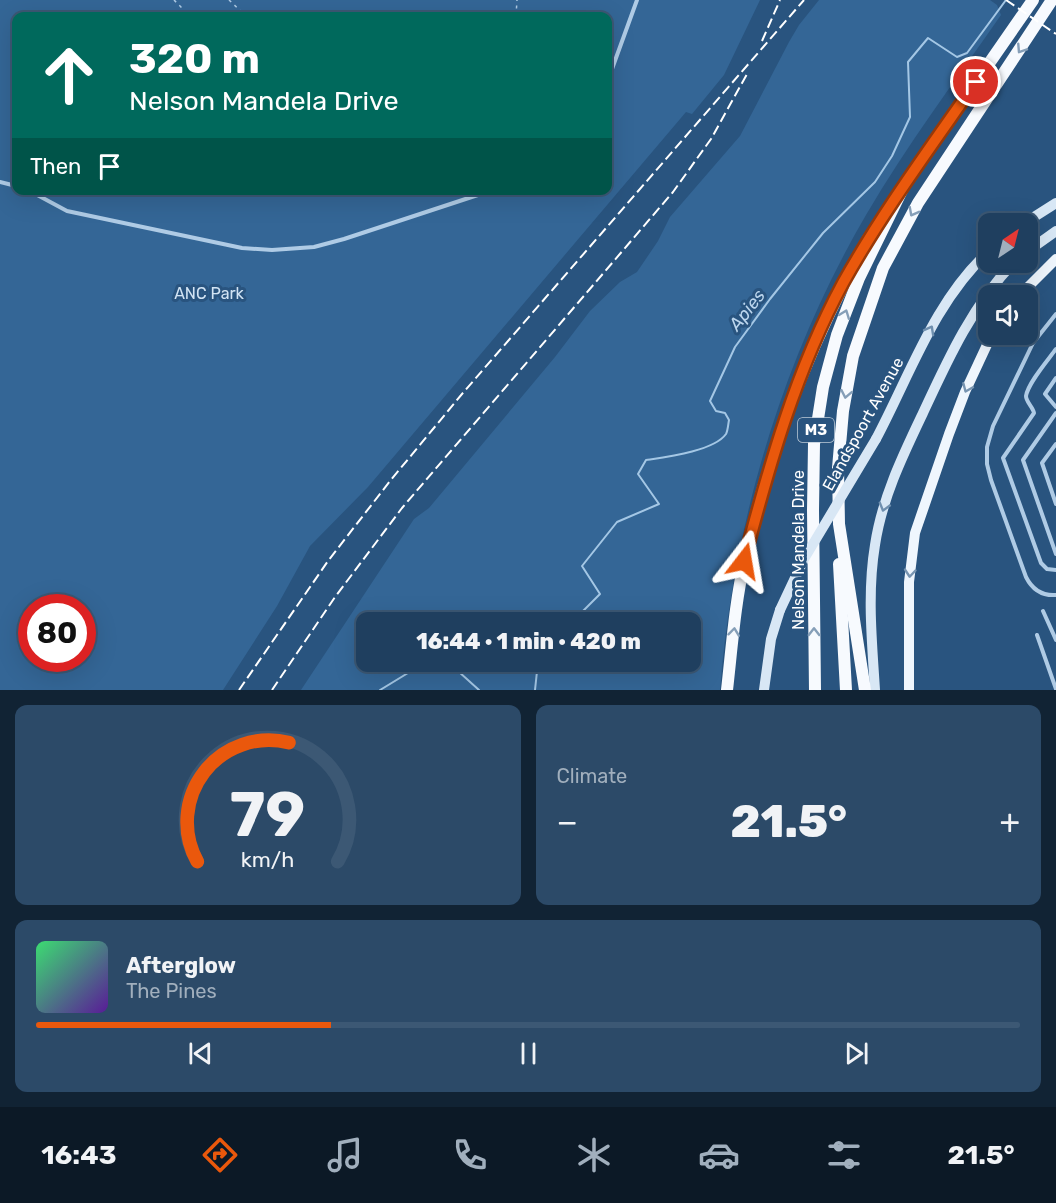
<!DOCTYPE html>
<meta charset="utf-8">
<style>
:root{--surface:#1f3f5f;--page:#2c4a68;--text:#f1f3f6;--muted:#a1afbd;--line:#3c5874;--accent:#ea580c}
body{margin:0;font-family:Rubik,sans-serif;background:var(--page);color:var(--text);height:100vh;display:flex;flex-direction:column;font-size:22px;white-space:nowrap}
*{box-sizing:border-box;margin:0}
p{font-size:20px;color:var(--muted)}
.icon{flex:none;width:33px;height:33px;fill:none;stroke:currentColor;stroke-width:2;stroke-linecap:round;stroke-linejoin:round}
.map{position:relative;height:690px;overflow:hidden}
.sheet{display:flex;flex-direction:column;gap:15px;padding:15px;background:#112334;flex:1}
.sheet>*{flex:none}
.banner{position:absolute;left:12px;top:12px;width:600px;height:183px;border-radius:12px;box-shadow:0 6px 24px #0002,0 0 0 2px var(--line);background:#00695c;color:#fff;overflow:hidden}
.needle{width:39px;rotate:35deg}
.buttons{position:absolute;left:978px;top:213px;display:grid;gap:12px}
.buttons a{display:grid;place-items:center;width:60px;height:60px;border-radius:12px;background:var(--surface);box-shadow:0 6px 24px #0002,0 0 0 2px var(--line);font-size:30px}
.speed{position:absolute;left:18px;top:594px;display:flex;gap:12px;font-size:30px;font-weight:700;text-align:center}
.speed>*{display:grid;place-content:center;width:78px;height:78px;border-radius:50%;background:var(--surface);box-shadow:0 6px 24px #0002,0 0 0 2px var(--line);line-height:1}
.speed .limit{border:9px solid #d22;background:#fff;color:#111}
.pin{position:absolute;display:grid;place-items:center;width:51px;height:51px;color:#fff;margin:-26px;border:3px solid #fff;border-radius:50%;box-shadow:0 2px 6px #0007}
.me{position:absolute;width:66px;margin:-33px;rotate:14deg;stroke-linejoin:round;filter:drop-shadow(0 0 4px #0008)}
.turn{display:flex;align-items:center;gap:21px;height:126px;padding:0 18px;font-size:27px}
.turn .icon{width:78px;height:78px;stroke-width:2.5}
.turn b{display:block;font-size:42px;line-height:51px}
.then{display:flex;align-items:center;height:57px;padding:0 18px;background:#0003;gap:12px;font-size:22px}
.big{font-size:45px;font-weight:800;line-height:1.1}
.sheet .tile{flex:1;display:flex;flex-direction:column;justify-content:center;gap:9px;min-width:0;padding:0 21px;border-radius:12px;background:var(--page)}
.sheet .dial{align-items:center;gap:0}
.dial svg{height:156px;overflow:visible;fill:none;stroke:var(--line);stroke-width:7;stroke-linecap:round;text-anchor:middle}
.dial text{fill:var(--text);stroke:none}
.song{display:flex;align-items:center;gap:18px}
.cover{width:72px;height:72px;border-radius:9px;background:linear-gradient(135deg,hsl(140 70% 55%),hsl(270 70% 35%))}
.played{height:6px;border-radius:3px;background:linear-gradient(90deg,var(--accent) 30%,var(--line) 30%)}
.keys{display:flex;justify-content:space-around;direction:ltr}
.heat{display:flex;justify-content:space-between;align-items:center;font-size:33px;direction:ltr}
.sheet .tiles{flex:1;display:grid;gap:15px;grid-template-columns:1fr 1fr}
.tile:last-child{grid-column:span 2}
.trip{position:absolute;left:356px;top:612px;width:345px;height:60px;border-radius:12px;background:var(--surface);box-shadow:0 6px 24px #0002,0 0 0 2px var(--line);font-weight:800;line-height:60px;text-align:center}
.menu{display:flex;height:96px;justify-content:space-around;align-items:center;background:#0c1926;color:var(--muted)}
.menu .icon{width:42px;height:42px}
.menu .on{color:var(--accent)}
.menu b{font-size:27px;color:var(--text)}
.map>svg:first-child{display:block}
</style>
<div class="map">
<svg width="1056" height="690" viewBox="0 0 1056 690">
<rect width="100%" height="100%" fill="#29547f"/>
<!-- green -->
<g fill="#346696" fill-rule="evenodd">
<path d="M0 0H760L724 75 692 114 686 112 368 487 310 546 277 606 223 690H0ZM16 16H608V190H16ZM32 608H82V658H32Z"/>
<path d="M819 0H990L997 5 1001 15C955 81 907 145 866 215 782 359 733 524 720 690H301L414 519 429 508 555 357 590 311 620 282 637 272 658 241 670 217 740 136 789 42 799 25ZM690 622V662H366V622Z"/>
</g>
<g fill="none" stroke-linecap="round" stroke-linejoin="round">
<!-- stream -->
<g stroke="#a4c7e5" stroke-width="2">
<path d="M572 622 600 594 582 566 617 522 659 504 638 474 646 460C666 457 714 451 726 434 728 430 728 425 729 420L725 413 716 411 710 401 735 347 770 299 823 233 875 182 892 156 910 117 908 62 928 38 957 57 967 53 1006 0"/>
<path d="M448 662 479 690"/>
<path d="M380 690 426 662"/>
<path d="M535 690 538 662"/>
</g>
<!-- path -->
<g stroke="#afcbe5" stroke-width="1.5" stroke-dasharray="3 4.5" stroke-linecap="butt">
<path d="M174 0 190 16"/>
<path d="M229 0 246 16"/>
<path d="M516 16 517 0"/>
</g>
<!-- service -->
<g stroke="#afcbe5" stroke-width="4">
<path d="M608 80 637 0"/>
<path d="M0 182 16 186"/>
<path d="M28 190 67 211 242 248 272 250 314 247 344 239 493 190"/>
<path d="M1056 314 1033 343 993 426 987 447V464L991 480 1026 577C1032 589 1042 596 1056 595"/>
<path d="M1056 349C1048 360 1028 383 1026 396 1026 402 1033 407 1034 413L1003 458 1041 563 1047 569 1056 570"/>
<path d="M1056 378 1045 394 1056 407"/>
<path d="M1056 413 1023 460 1056 554"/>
<path d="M1056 444 1042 463 1056 504"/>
<path d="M1043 611 1056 640"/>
<path d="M1037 635 1056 689"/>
</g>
<!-- secondary -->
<g stroke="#d8e7f5" stroke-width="10">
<path d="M1023 224 1056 203"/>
<path d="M1028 251 1056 231"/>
<path d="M876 439C910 375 934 302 988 252"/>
<path d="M764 690 771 639 780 610"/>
<path d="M875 690C872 642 867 593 875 545 882 498 903 455 923 413 948 359 972 306 1014 262"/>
</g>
<!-- primary -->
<g stroke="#eff6fd" stroke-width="10">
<path d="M1019 296 1056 259"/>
<path d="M909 690V582L915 533 949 434 965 392 992 334"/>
</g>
<!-- trunk -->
<g stroke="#f7fafe" stroke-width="12">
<path d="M839 564 846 690"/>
<path d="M727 690C732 646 735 602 745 559 770 445 812 338 869 237"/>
<path d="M815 690 813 510 814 444 823 387 837 335 859 278 904 186 1033 0"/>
<path d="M865 690 839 524 838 468 843 411 853 356 883 268 918 203 1052 0"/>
</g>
<!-- rail -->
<g stroke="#fff" stroke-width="2" stroke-dasharray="10 4.5" stroke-linecap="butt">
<path d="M1006 0 1056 34"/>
<path d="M762 41 780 0"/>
<path d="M239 690 328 561 390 481 462 394 804 0"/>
<path d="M272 690 335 597 402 508 673 192 711 139 747 74"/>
</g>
<!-- secondary-bridge -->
<path stroke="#d8e7f5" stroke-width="10" d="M780 610 804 559 876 439"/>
</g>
<!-- one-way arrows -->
<defs><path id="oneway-chevron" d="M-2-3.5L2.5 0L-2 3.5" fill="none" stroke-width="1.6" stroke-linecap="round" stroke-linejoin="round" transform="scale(1.5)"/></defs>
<g stroke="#869fb8">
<use href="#oneway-chevron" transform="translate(1021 49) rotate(123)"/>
<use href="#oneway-chevron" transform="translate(913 212) rotate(118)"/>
<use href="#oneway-chevron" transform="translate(845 314) rotate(-69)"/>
<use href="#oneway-chevron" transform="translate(846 394) rotate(101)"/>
<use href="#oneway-chevron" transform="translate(734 632) rotate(-83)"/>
<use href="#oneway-chevron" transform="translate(814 632) rotate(-90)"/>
</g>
<g stroke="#6f8fae">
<use href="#oneway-chevron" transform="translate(930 330) rotate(-61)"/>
<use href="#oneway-chevron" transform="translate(884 507) rotate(106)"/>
</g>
<g stroke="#7895b1">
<use href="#oneway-chevron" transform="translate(967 388) rotate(113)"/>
<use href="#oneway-chevron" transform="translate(910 573) rotate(95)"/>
</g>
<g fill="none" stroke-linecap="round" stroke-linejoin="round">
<!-- route casing -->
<g stroke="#983908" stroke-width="15">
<path id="route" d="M744 561C769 466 796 370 843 283 882 213 930 148 976 82"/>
</g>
<!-- route -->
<use href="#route" stroke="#ea580c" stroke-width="10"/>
</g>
<g text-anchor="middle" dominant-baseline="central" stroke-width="6" stroke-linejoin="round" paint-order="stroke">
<!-- shield labels -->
<rect fill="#29547f" stroke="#bfccd9" stroke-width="1.5" x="798" y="418" width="36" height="24" rx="4.5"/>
<g font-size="15" font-weight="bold" fill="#fff">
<text x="816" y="430">M3</text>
</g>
<!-- park labels -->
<g font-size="16" fill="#d2e4f4" stroke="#29547f">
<text x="209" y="293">ANC Park</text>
</g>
<!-- street labels -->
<g font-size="16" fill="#fff" stroke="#29547f">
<text transform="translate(863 424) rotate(-61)">Elandspoort Avenue</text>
<text transform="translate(798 550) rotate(-90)">Nelson Mandela Drive</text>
</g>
<!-- water labels -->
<g font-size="18" font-style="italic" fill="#bbd5ed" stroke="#29547f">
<text transform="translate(747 310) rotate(-52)">Apies</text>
</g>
</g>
</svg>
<div class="buttons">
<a><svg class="needle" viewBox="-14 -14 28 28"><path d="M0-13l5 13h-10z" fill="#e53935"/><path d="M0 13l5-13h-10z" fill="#a1afbd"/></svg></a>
<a><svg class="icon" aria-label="sound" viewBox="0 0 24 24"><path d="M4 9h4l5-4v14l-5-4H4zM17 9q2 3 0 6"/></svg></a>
</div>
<div class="speed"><div class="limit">80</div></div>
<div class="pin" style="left:976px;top:82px;background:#d93025"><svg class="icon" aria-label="arrive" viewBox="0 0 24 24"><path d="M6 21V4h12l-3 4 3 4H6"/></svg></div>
<svg class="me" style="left:744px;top:561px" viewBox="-20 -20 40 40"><path d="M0-17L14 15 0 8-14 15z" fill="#ea580c" stroke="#fff" stroke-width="4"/></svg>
<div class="trip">16:44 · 1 min · 420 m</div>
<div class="banner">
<div class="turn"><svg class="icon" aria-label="ahead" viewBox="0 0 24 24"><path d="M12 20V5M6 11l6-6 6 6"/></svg><div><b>320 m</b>Nelson Mandela Drive</div></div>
<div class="then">Then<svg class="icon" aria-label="arrive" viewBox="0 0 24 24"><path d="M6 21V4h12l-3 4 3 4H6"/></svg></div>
</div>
</div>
<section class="sheet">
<div class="tiles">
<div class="tile dial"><svg viewBox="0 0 100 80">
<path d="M14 69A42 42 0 1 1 86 69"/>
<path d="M14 69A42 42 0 0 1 61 8" stroke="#ea580c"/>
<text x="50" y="56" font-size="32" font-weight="700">79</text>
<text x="50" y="72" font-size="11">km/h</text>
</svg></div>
<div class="tile"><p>Climate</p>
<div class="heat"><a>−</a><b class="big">21.5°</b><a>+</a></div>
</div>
<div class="tile">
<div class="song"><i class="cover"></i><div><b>Afterglow</b><p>The Pines</p></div></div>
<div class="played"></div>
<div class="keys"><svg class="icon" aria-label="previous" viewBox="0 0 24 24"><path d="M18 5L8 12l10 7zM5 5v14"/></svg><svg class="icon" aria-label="pause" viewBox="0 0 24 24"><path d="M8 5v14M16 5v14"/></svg><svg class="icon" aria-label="next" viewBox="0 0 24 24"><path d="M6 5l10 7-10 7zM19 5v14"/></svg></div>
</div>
</div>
</section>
<nav class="menu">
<b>16:43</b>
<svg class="icon on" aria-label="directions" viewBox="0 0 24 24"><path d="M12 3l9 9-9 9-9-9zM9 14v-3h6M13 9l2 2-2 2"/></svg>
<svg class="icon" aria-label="music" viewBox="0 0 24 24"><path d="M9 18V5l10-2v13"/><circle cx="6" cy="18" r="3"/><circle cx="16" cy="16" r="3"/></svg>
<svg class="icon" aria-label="phone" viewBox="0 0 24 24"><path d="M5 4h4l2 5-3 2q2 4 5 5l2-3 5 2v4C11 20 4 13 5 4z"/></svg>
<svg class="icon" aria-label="climate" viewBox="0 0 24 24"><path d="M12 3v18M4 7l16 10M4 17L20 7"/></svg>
<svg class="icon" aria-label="car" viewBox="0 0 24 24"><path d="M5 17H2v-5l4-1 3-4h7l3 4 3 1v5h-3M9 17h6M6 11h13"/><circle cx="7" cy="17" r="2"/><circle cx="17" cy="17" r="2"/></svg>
<svg class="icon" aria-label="filters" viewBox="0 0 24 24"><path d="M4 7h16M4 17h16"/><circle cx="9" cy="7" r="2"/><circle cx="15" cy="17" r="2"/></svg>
<b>21.5°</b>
</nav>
